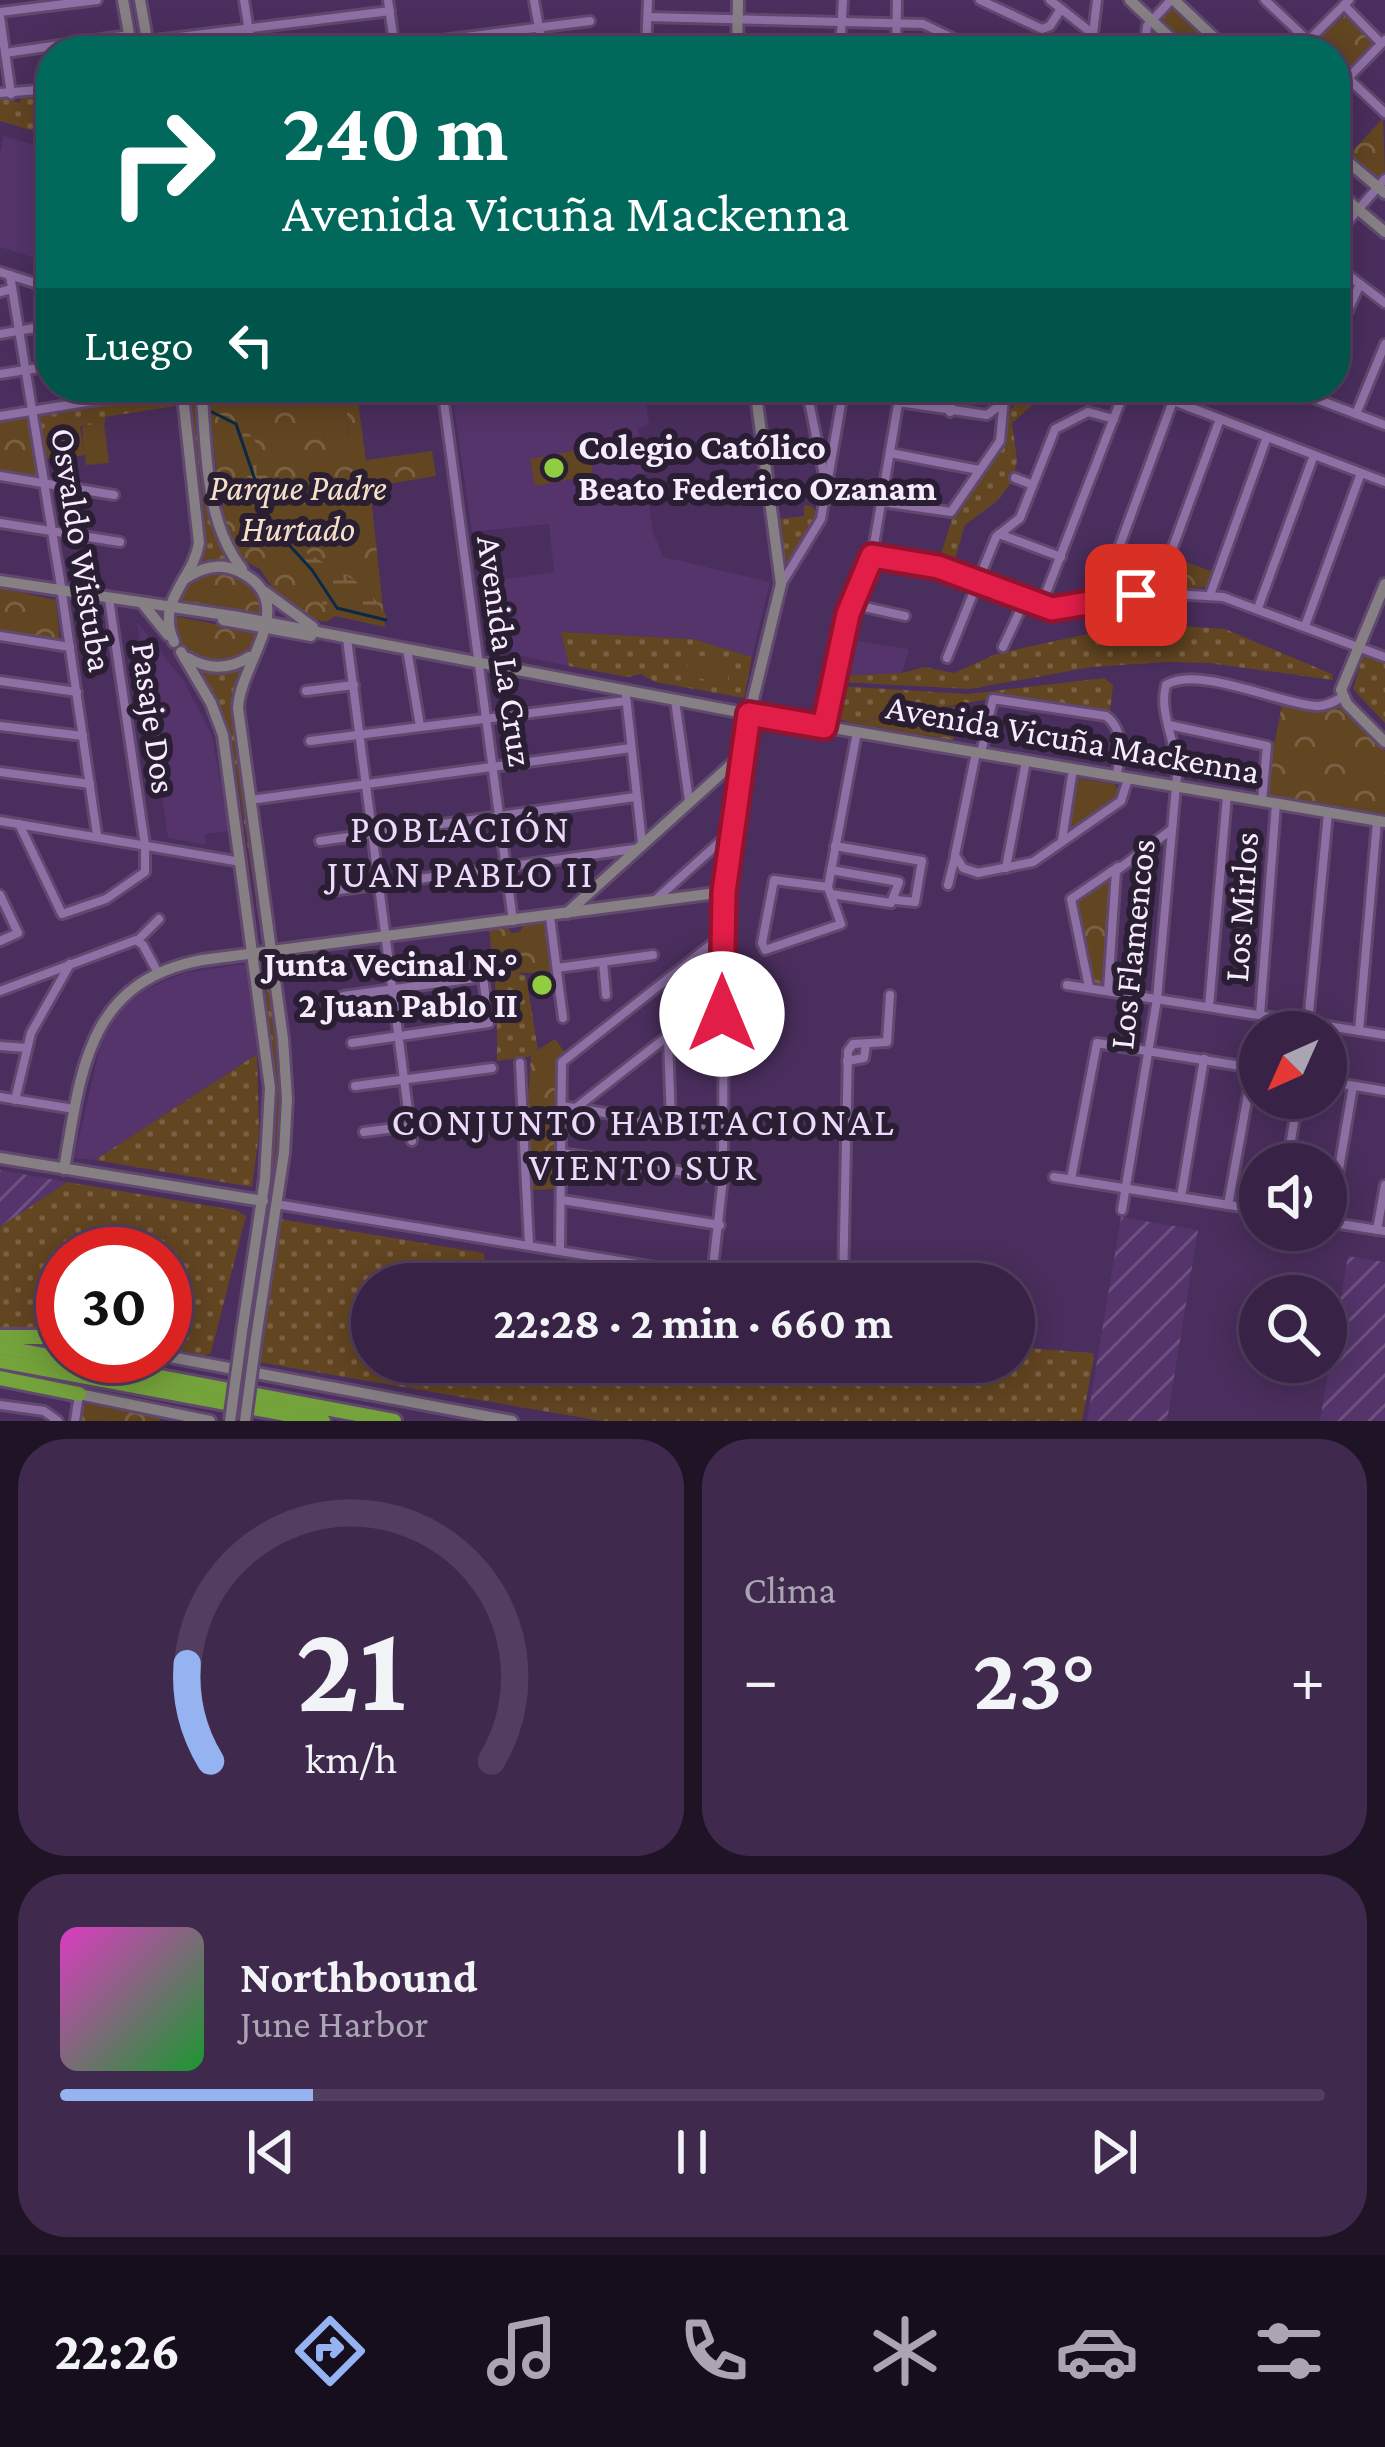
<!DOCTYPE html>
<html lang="es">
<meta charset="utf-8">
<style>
:root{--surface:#382246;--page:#3f2a4d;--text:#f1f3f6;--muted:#aba4b3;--line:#523f5f;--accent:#95b2f1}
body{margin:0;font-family:"Crimson Pro",serif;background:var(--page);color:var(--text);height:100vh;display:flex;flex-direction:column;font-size:45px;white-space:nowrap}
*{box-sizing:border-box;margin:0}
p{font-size:39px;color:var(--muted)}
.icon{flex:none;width:66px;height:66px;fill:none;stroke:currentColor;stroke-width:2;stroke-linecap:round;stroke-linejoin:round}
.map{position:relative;height:1421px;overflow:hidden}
.sheet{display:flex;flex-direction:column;gap:18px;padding:18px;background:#1f1326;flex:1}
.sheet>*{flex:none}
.banner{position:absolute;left:36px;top:36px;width:1314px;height:366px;border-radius:48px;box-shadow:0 6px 30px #0003,0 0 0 3px var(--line);background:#00695c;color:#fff;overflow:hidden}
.needle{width:78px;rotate:225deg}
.buttons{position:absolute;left:1239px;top:1011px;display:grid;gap:24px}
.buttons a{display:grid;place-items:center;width:108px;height:108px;border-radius:50%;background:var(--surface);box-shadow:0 6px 30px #0003,0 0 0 3px var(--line);font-size:60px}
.speed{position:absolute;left:36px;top:1227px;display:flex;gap:24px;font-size:60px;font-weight:700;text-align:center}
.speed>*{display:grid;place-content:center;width:156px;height:156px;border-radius:50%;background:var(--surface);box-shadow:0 6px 30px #0003,0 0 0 3px var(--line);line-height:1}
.speed .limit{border:18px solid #d22;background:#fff;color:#111}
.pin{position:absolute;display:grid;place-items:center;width:102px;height:102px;color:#fff;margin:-51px;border-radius:24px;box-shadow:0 6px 18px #0006}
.me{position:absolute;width:132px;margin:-66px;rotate:0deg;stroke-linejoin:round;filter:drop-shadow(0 0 9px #0008)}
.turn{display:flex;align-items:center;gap:42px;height:252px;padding:0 48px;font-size:54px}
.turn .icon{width:156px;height:156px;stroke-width:2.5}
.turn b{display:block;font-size:84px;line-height:102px}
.then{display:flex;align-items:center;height:114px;padding:0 48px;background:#0003;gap:24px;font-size:45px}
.big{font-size:90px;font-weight:700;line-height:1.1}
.sheet .tile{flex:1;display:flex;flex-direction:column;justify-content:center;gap:18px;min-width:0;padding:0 42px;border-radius:48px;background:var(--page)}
.sheet .dial{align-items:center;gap:0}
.dial svg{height:312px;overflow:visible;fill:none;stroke:var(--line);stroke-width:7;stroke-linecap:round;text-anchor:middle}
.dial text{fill:var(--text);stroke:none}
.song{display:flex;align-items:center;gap:36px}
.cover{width:144px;height:144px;border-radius:18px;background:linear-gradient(135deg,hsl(310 70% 55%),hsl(130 70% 35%))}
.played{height:12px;border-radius:6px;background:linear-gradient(90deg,var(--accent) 20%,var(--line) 20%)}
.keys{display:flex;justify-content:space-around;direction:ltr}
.heat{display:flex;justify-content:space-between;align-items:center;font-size:66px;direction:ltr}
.sheet .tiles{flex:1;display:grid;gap:18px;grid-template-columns:1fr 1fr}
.tile:last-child{grid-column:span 2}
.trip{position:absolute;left:351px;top:1263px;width:684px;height:120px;border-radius:60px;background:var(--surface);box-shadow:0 6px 30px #0003,0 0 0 3px var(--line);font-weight:700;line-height:120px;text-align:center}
.tab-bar{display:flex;height:192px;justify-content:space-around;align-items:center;background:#160e1c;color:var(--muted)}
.tab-bar .icon{width:84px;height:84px}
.tab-bar .active{color:var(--accent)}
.tab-bar b{font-size:54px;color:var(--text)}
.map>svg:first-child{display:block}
</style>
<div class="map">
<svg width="1385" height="1421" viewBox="0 0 1385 1421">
<defs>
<pattern id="industrial-furrows" width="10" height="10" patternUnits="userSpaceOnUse" patternTransform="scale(3)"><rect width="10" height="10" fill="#54346a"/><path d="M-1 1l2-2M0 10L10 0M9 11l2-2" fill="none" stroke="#6d5280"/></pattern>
<pattern id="grass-dots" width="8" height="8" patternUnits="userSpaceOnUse" patternTransform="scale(3)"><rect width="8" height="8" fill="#624521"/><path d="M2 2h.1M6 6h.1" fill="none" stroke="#796042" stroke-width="1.8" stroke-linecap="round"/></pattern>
<pattern id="forest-crowns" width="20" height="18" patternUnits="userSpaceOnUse" patternTransform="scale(3)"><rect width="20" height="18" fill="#624521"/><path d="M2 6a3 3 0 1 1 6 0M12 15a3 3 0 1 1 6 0" fill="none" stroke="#796042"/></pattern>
<pattern id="wetland-marsh" width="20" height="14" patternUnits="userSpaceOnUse" patternTransform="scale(3)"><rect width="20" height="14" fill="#624521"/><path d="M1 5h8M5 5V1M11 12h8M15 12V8" fill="none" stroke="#796042"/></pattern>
</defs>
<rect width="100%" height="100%" fill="#4a2e5d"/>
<!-- built -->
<g fill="#54346a">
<path d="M4 136 51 150V263L0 247V152Z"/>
<path d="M451 387H644L649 424 638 428 653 532 663 557 770 582 752 657 693 639 563 632 569 666 488 649 480 583 554 572 549 524 472 532Z"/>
<path d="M137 622 183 680 212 735 229 831 205 834 206 845 168 838Z"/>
<path d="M849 640 909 649 902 673 840 676Z"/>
<path d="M246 964 257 1054 95 1160 74 1158 101 1043 122 1009 147 989 184 973Z"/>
</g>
<!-- industrial -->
<g fill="url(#industrial-furrows)">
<path d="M0 1170 67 1182 0 1227Z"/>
<path d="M1121 1217 1198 1230 1167 1421H1087Z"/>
<path d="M1348 1256 1385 1262V1421H1320Z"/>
</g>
<!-- grass -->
<g fill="url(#grass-dots)">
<path d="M51 92V136L0 121V96L19 103 23 96Z"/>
<path d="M189 387H196L210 516 217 540 233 565 196 566 205 521Z"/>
<path d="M1032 387H1077L1030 407 1012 423 1017 460 1013 481 996 502 965 525 953 566 939 560 954 513 996 451 1006 414Z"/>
<path d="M170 395 175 406 105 417V423L80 426 78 419 58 422 62 457 44 459 37 424 41 416Z"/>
<path d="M804 505 812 506 818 515 788 566 784 563 779 519 804 516Z"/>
<path d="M1137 623 1225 629 1332 674 1333 680 1209 663 1167 662 1092 667 970 689 840 682V676L902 673 924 667 954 673 996 654Z"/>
<path d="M561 632 693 639 752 657 744 698 655 682 641 674 627 677 569 666Z"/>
<path d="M1369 655 1385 662V723L1353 689 1362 658Z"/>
<path d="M195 665 243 666 235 692 234 714 265 945 263 948 231 737Z"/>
<path d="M1104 678 1113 685 1110 712 989 699 851 723 832 717 838 686 968 694Z"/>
<path d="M262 960 268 962C278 1042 287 1117 271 1196L276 1081Z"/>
<path d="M512 971 526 976 538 1050 528 1057 497 1061C497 1032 497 1003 494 974Z"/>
<path d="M257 1054 259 1134 252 1187 95 1160Z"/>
<path d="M67 1182 235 1210 246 1216 211 1353 204 1356 165 1347V1254H63V1332H0V1227Z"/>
<path d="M280 1219 483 1253 487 1267 493 1269 586 1280 592 1269 604 1267 671 1284H372V1362H1014V1347L1093 1353 1094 1358 1082 1421H602L257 1362Z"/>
</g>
<!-- forest -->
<g fill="url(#forest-crowns)">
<path d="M1171 7 1175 8 1222 51H1189L1162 25 1161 16Z"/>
<path d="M1348 13 1375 41V47L1348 70 1335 58V51H1327L1318 38Z"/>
<path d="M1383 118 1385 174 1377 181 1348 156Z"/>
<path d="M208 387H319L324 441 349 439 344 387H356L366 460 432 451 436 476 370 487 385 627 335 616 326 622 311 618 293 606 276 593 260 569 241 559 231 545 222 520 224 490 218 489Z"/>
<path d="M23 417 29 421 38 472 36 478 0 474V420Z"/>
<path d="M1173 557 1216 573 1210 587 1160 589Z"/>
<path d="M223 572C248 577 263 593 264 617L175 603C188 581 198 573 223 572Z"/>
<path d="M0 588 56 600 60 642 0 635Z"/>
<path d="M174 616 261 633C238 676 172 668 174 616Z"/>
<path d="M1283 699 1340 704 1385 751V814L1264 794 1271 741H1275Z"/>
<path d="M958 706 953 740 851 723Z"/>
<path d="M1076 778 1114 784 1122 793 1067 835Z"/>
<path d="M1111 876 1101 984 1099 987 1092 984 1074 902Z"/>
<path d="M547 923 554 971C533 975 516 971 494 974L489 929 508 927 511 933 520 932 523 926Z"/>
<path d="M555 1039 566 1054 558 1061V1189L530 1190 527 1119 531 1054Z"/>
<path d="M88 1402 161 1417 160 1421H79L81 1410Z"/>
</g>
<!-- wetland -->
<path fill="url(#wetland-marsh)" d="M210 411C269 424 279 495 291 544L366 587 386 615V621L324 607C313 575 286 558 269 531 250 499 244 459 232 424Z"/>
<!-- pitch -->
<g fill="#624521">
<path d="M319 387H344L349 440 324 442Z"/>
<path d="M79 419 84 452 82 426 104 423 109 463 86 465 85 455 62 459 57 422Z"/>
<path d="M588 448 593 475 535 486 530 459Z"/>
<path d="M690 654 731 661 727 683 686 676Z"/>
</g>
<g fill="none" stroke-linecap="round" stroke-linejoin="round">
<!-- stream -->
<path stroke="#082947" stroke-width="3" d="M212 412 236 424 270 524 312 570 337 608 386 620"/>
<!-- street casing -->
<g stroke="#60486e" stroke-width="14">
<g id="street">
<path d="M244 0 252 51"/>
<path d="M388 0 395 50"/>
<path d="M534 0 543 51"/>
<path d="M980 0 1042 29 1050 26 1061 9"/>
<path d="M1050 0 1093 34"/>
<path d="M1265 0 1319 51"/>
<path d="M1344 5 1381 43"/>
<path d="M0 12 97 0"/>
<path d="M0 17 11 94"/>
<path d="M648 17 923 24 980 51"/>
<path d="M155 40 390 11"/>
<path d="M1308 41 1349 0"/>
<path d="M395 46 590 21"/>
<path d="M646 51 648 0"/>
<path d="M840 51 843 0"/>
<path d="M896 51 897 0"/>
<path d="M1091 51 1097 0"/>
<path d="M1144 51 1147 26 1171 0"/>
<path d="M5 53 129 35"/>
<path d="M1335 66 1385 113"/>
<path d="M1348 78 1385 40"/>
<path d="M0 93 51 89"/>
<path d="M1335 236 1385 179"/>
<path d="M1335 265 1385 303"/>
<path d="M0 272 51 288"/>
<path d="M10 275 60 580 97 835"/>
<path d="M0 292 12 289"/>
<path d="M0 334 51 325"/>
<path d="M1335 339 1360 284"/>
<path d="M0 374 51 366"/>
<path d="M442 387 513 921"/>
<path d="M806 387 825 480"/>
<path d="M1137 387 1385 482"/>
<path d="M1285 387 1385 425"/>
<path d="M899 402 987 415 1024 387"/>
<path d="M950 412 953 387"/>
<path d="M1356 414 1385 344"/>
<path d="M0 416 178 387"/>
<path d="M890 453 979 470"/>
<path d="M0 476 114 495"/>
<path d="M1015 478 1033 485"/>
<path d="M881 502 951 512 1000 441 1005 387"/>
<path d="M0 523 120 542"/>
<path d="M999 534 1061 557"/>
<path d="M872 556 937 567 1051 609 1156 593 1223 597 1385 657"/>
<path d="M782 583 821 519 844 387"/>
<path d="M1156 593 1220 419"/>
<path d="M1210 595 1267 437"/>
<path d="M1100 599 1173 401"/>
<path d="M851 604 905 616"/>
<path d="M1041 606 1126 387"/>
<path d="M1258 608 1314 455"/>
<path d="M1305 626 1361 473"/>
<path d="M0 636 70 647"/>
<path d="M347 639 412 1141"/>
<path d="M1003 647 1025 600"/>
<path d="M407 649 420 726"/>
<path d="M947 658 996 537 1020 518 1055 429 1088 412 1114 419"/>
<path d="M0 681 77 692"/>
<path d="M306 691 354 685"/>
<path d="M626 696 642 843"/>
<path d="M675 700 689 801"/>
<path d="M1169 725 1267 746 1262 801"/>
<path d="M0 726 83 736"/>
<path d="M824 727 848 614 872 556 901 387"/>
<path d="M310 741 626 701"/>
<path d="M976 753 955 855 963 868 978 873 1033 862 1121 801 1128 779"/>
<path d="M981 753 993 699 1106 716C1125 730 1121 756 1116 777"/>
<path d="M0 772 90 784"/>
<path d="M250 800 631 748"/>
<path d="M0 821 241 862"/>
<path d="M19 824 62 914 106 899 145 872V845L109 599"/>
<path d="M1062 840 1073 769"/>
<path d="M320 841 635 797"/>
<path d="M835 846 922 861 915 902 896 900"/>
<path d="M1006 868 1026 761"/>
<path d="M948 885 955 857"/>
<path d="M828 887 774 880 762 943 765 950 841 924 828 887 857 732"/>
<path d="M325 892 634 849"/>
<path d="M831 894 891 903 899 882 831 870"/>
<path d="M0 895 18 933 0 941"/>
<path d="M653 902 731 832"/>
<path d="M550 917 563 1018"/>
<path d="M138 940 159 919"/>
<path d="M603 962 606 995"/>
<path d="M557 968 653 955"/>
<path d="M1067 985 1385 1035"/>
<path d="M1089 987 1071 899 1118 867"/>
<path d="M1108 990 1116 871 1171 830"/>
<path d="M0 991 136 940 143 945 158 973"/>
<path d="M343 996 483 977 489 1023 352 1043"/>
<path d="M1209 1007 1227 795"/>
<path d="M1260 1015 1276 804"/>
<path d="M1308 1023 1328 813"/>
<path d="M1359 1031 1377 821"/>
<path d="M668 1037 671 1123"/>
<path d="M0 1046 26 1048"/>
<path d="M847 1061 864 1058 866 1044"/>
<path d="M520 1063 529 1245"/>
<path d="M1326 1081 1385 1091"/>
<path d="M355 1086 492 1068"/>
<path d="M0 1097 74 1109"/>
<path d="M15 1100 31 1033 70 964"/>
<path d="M562 1106 723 1132"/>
<path d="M577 1107 696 1014H722"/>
<path d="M364 1132 410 1126"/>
<path d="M562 1153 723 1178"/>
<path d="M1287 1164 1298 1098"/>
<path d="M1054 1177 1260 1210"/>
<path d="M1071 1179 1097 1043 1260 1069"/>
<path d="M1181 1197 1204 1059"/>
<path d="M562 1200 720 1225"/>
<path d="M276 1204 758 1284"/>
<path d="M1228 1205 1253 1067"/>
<path d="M1122 1210 1157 999 1177 775C1178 744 1158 714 1166 685 1199 665 1280 704 1316 706 1325 707 1335 701 1343 697"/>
<path d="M1327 1222 1385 1231"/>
<path d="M1330 1222 1353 1086"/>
<path d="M1377 1230 1385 1185"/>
<path d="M560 1250 562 1062 722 936"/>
<path d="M712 1276 723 1178 724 892"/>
<path d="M843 1284 848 1051 853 1044 887 1042 890 995"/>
<path d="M0 1405 44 1411 58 1421"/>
<path d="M75 1421 79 1394"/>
</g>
</g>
<!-- secondary casing -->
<g stroke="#60486e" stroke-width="16">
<g id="secondary">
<path d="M123 0 132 51"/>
<path d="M140 0 149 51"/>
<path d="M1130 0 1184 51"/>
<path d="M1174 0 1228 51"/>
<path d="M737 51 738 0"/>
<path d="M1335 151 1385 193"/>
<path d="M1335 190 1385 232"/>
<path d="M201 387C207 447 203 519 242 569"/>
<path d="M183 580C200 568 219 562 238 571 303 601 240 662 238 708L283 1039 287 1099 284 1153 256 1338"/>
<path d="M0 581 239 617 739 712 1385 822"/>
<path d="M1385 584 1341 690 1347 704 1385 742"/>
<path d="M265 592 313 627"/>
<path d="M143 604 168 635"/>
<path d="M223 620 311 636"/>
<path d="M174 642C155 600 193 581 199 543L182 387"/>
<path d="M181 652 211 703 223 735 270 1088 265 1179 242 1332"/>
<path d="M188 658C209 670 229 670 249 657"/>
<path d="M567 913 743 754"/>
<path d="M0 1158 263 1201"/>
<path d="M64 1169C81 1072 86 982 202 960L724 892 747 724 781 584 755 387"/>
<path d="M165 1356 512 1421"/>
<path d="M79 1394 210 1421"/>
</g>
</g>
<!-- highway casing -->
<g stroke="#60486e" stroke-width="20">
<g id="highway">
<path d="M0 1337H63"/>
<path d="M0 1347 394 1421"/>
<path d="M0 1361 323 1421"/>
<path d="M0 1378 79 1394"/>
</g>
</g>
<!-- street -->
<use href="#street" stroke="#8e70a4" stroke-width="8"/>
<!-- secondary -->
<use href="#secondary" stroke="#867f84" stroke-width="10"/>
<!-- highway -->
<use href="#highway" stroke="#74a23b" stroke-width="14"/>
<!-- secondary-bridge casing -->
<g stroke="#60486e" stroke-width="16" stroke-linecap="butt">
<g id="secondary-bridge">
<path d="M230 1421 242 1332"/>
<path d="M245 1421 256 1338"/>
</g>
</g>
<!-- secondary-bridge -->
<use href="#secondary-bridge" stroke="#867f84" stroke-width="10"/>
</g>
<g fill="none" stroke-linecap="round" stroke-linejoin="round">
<!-- route casing -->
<g stroke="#92132f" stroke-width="30">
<path id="route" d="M722 1014 724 892 749 714 824 727 848 614 872 556 938 567 1052 609 1136 595"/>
</g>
<!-- route -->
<use href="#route" stroke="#e11d48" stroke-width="21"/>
</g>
<!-- markers -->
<g fill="#90cd40" stroke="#2a1e33" stroke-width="4.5">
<circle cx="554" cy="468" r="12"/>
<circle cx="542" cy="985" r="12"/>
</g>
<g text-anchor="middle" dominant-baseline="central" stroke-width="12" stroke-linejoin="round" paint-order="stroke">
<!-- poi labels -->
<g font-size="36" font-weight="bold" fill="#f6ecfe" stroke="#2a1e33" text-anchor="start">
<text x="578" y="447">Colegio Católico<tspan x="578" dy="41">Beato Federico Ozanam</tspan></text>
<text x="518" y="964" text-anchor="end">Junta Vecinal N.°<tspan x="518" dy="41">2 Juan Pablo II</tspan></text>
</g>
<!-- park labels -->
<g font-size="36" font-style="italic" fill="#f5e0c8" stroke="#2a1e33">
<text x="298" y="488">Parque Padre<tspan x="298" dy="41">Hurtado</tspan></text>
</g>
<!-- street labels -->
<g font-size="36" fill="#f6ecfe" stroke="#2a1e33">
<text transform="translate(82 550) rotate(81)">Osvaldo Wistuba</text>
<text transform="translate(505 651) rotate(82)">Avenida La Cruz</text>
<text transform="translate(154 718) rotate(82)">Pasaje Dos</text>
<text transform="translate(1073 739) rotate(10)">Avenida Vicuña Mackenna</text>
<text transform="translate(1241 907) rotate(-86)">Los Mirlos</text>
<text transform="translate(1132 944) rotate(-84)">Los Flamencos</text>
</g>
<!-- neighbourhood labels -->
<g font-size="39" letter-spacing="3" fill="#ecd9fc" stroke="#2a1e33">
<text x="461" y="828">POBLACIÓN<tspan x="461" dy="45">JUAN PABLO II</tspan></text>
<text x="644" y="1121">CONJUNTO HABITACIONAL<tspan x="644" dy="45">VIENTO SUR</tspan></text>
</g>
</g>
</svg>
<div class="buttons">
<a><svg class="needle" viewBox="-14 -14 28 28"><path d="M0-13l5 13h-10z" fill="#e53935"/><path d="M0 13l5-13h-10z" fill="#aba4b3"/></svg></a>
<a><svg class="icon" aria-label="sound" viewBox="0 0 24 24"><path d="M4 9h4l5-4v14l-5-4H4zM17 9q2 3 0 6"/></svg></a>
<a><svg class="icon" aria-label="search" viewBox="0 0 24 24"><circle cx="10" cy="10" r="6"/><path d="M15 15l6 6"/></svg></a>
</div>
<div class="speed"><div class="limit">30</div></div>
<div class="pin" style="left:1136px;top:595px;background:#d93025"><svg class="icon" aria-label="arrive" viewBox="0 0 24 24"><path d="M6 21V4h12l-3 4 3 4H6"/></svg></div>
<svg class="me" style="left:722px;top:1014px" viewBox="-20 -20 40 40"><circle r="19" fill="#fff"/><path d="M0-13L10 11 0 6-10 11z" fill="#e11d48"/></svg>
<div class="trip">22:28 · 2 min · 660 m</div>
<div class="banner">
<div class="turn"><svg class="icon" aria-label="right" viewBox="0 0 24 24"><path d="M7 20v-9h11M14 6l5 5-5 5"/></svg><div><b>240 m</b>Avenida Vicuña Mackenna</div></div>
<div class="then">Luego<svg class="icon" aria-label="left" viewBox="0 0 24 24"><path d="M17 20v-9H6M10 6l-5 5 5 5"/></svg></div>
</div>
</div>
<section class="sheet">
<div class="tiles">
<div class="tile dial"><svg viewBox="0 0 100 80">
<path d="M14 69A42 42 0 1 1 86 69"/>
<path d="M14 69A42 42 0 0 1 8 44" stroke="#95b2f1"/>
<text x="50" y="56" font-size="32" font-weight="700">21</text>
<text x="50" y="72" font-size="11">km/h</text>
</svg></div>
<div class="tile"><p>Clima</p>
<div class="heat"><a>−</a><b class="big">23°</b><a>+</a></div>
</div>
<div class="tile">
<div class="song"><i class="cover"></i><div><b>Northbound</b><p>June Harbor</p></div></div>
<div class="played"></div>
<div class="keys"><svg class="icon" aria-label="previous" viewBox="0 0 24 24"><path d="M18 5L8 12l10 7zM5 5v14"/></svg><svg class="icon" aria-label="pause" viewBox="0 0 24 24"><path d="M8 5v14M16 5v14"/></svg><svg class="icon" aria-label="next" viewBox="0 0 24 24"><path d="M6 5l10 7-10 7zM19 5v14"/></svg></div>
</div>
</div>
</section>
<nav class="tab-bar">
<b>22:26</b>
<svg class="icon active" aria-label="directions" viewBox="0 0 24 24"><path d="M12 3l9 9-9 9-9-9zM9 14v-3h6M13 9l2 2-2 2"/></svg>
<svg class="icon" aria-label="music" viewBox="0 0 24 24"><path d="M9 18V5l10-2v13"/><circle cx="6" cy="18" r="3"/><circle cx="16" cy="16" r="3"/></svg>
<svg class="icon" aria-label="phone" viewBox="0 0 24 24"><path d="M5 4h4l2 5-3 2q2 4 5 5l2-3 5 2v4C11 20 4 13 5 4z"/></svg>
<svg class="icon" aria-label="climate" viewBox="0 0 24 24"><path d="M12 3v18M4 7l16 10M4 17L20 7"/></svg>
<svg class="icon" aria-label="car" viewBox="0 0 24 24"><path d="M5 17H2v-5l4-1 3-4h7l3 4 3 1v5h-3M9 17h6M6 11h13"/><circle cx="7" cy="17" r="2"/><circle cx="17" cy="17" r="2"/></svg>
<svg class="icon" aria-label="filters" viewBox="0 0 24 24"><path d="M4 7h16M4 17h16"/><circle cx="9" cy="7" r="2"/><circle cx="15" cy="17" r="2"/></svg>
</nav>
